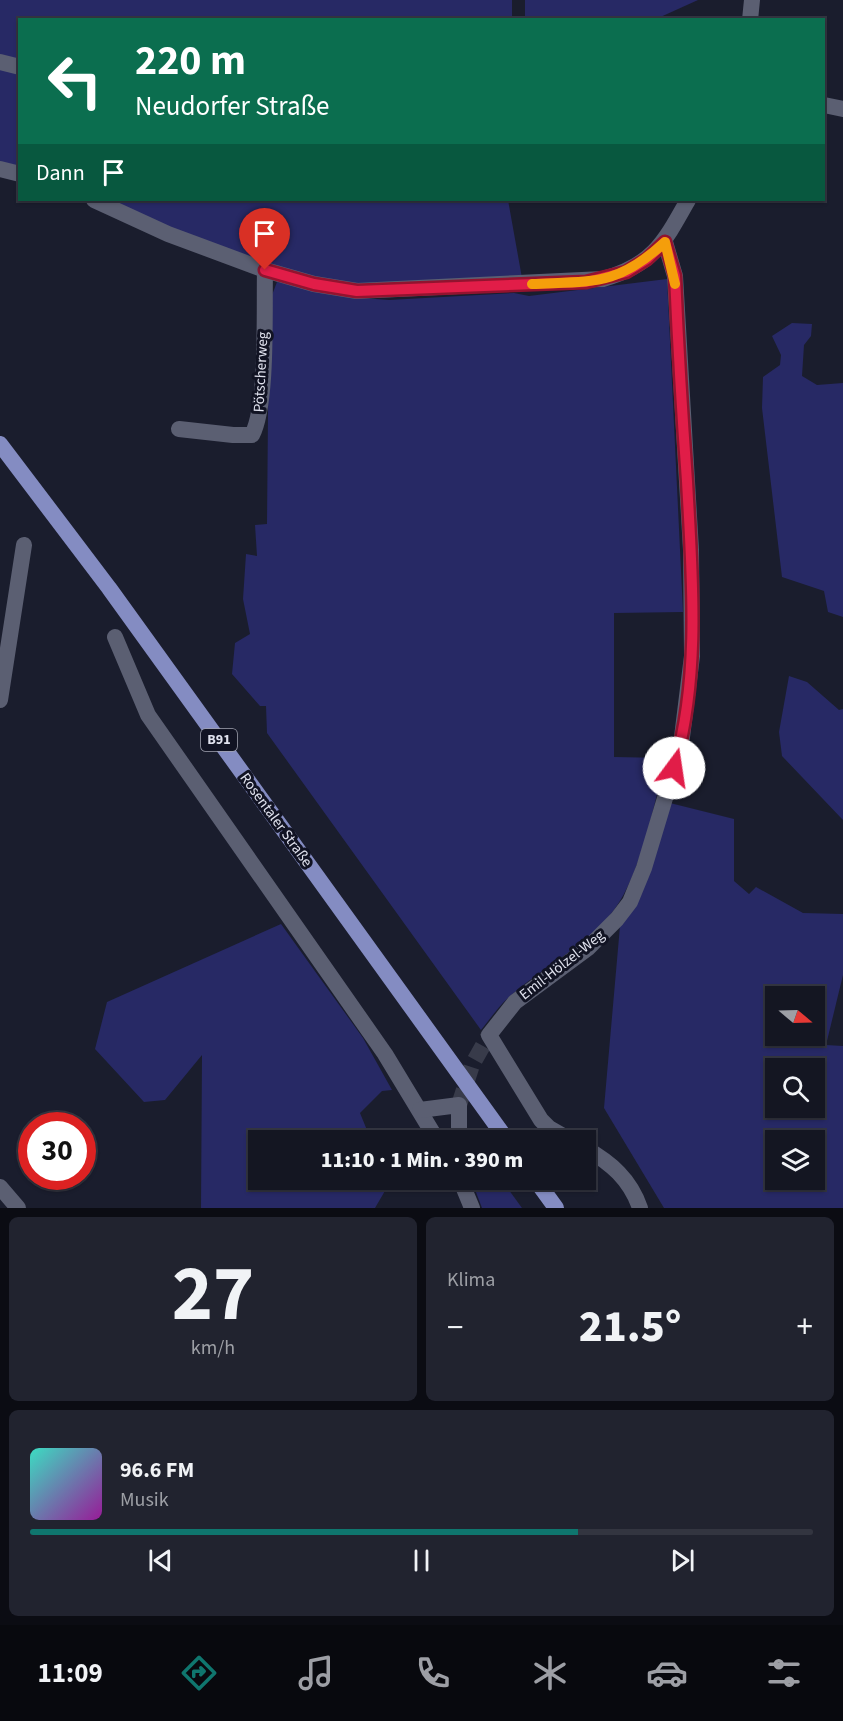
<!DOCTYPE html>
<html lang="de">
<meta charset="utf-8">
<style>
:root{--surface:#141622;--page:#21232f;--text:#f1f3f6;--muted:#9d9fa5;--line:#333540;--accent:#0f766e}
body{margin:0;font-family:"Source Sans 3",sans-serif;background:var(--page);color:var(--text);height:100vh;display:flex;flex-direction:column;font-size:22px;white-space:nowrap}
*{box-sizing:border-box;margin:0}
p{font-size:20px;color:var(--muted)}
.icon{flex:none;width:33px;height:33px;fill:none;stroke:currentColor;stroke-width:2;stroke-linecap:round;stroke-linejoin:round}
.map{position:relative;height:1208px;overflow:hidden}
.sheet{display:flex;flex-direction:column;gap:9px;padding:9px;background:#0b0c13;flex:1}
.sheet>*{flex:none}
.guide{position:absolute;left:18px;top:18px;width:807px;height:183px;border-radius:0px;box-shadow:0 2px 4px #0004,0 0 0 2px var(--line);background:#0b6e4f;color:#fff;overflow:hidden}
.needle{width:39px;rotate:109deg}
.buttons{position:absolute;left:765px;top:986px;display:grid;gap:12px}
.buttons a{display:grid;place-items:center;width:60px;height:60px;border-radius:0px;background:var(--surface);box-shadow:0 2px 4px #0004,0 0 0 2px var(--line);font-size:30px}
.speed{position:absolute;left:18px;top:1112px;display:flex;gap:12px;font-size:30px;font-weight:700;text-align:center}
.speed>*{display:grid;place-content:center;width:78px;height:78px;border-radius:50%;background:var(--surface);box-shadow:0 2px 4px #0004,0 0 0 2px var(--line);line-height:1}
.speed .limit{border:9px solid #d22;background:#fff;color:#111}
.pin{position:absolute;display:grid;place-items:center;width:51px;height:51px;color:#fff;margin:-62px -26px;border-radius:50% 50% 50% 0;rotate:-45deg;box-shadow:0 0 6px #0007}
.pin .icon{rotate:45deg}
.me{position:absolute;width:66px;margin:-33px;rotate:14deg;stroke-linejoin:round;filter:drop-shadow(0 0 4px #0008)}
.turn{display:flex;align-items:center;gap:21px;height:126px;padding:0 18px;font-size:27px}
.turn .icon{width:78px;height:78px;stroke-width:2.5}
.turn b{display:block;font-size:42px;line-height:51px}
.then{display:flex;align-items:center;height:57px;padding:0 18px;background:#0003;gap:12px;font-size:22px}
.big{font-size:45px;font-weight:800;line-height:1.1}
.sheet .tile{flex:1;display:flex;flex-direction:column;justify-content:center;gap:9px;min-width:0;padding:0 21px;border-radius:9px;background:var(--page)}
.sheet .dial{align-items:center;gap:0}
.dial b{font-size:78px;line-height:1}
.song{display:flex;align-items:center;gap:18px}
.cover{width:72px;height:72px;border-radius:9px;background:linear-gradient(135deg,hsl(170 70% 55%),hsl(300 70% 35%))}
.played{height:6px;border-radius:3px;background:linear-gradient(90deg,var(--accent) 70%,var(--line) 70%)}
.keys{display:flex;justify-content:space-around;direction:ltr}
.heat{display:flex;justify-content:space-between;align-items:center;font-size:33px;direction:ltr}
.sheet .tiles{flex:1;display:grid;gap:9px;grid-template-columns:1fr 1fr}
.tile:last-child{grid-column:span 2}
.trip{position:absolute;left:248px;top:1130px;width:348px;height:60px;border-radius:0px;background:var(--surface);box-shadow:0 2px 4px #0004,0 0 0 2px var(--line);font-weight:800;line-height:60px;text-align:center}
.tabs{display:flex;height:96px;justify-content:space-around;align-items:center;background:#08090e;color:var(--muted)}
.tabs .icon{width:42px;height:42px}
.tabs .selected{color:var(--accent)}
.tabs b{font-size:27px;color:var(--text)}
.map>svg:first-child{display:block}
</style>
<div class="map">
<svg width="843" height="1208" viewBox="0 0 843 1208">
<rect width="100%" height="100%" fill="#1a1d2d"/>
<!-- green -->
<g fill="#272965" fill-rule="evenodd">
<path d="M0 0H512V19L20 20 19 167 0 162Z"/>
<path d="M525 0H698L656 19 525 20Z"/>
<path d="M104 200H508L522 278C480 281 430 288 390 287 289 283 196 237 104 200Z"/>
<path d="M667 279 683 612 614 613V757L666 758C654 803 642 872 614 910 587 946 541 968 508 998 498 1007 490 1019 481 1030L267 733 266 706H260L232 674 235 643 250 634 243 599 246 554 257 556 255 525 267 524 269 303 277 282 348 297 389 300 514 293 529 296Z"/>
<path d="M792 323 812 324 811 336 804 345 802 376 817 385 843 383V617L828 612 824 591 782 577 762 408 763 377 780 365 781 355 772 336Z"/>
<path d="M789 676 807 682 839 710 843 709V820L782 756 779 732Z"/>
<path d="M670 803 734 819V881L749 894 756 887 803 913 843 914V975L826 1045 843 1046V1208H664L604 1108 620 926ZM776 996H814V1035H776ZM776 1068H814V1107H776ZM776 1140H814V1179H776Z"/>
<path d="M281 924 363 1038 392 1090 382 1091 360 1113 371 1140H258V1179H386L389 1184 375 1208H201L202 1055 165 1100 144 1102 95 1049 107 1002Z"/>
<path d="M471 1179H501L522 1208H482Z"/>
</g>
<g fill="none" stroke-linecap="round" stroke-linejoin="round">
<!-- minor-tunnel -->
<path stroke="#383b4a" stroke-width="16" stroke-dasharray="16 8" stroke-linecap="butt" d="M459 1105 472 1065 489 1035"/>
<!-- minor -->
<g stroke="#5b5f72" stroke-width="16">
<path d="M750 20 752 0"/>
<path d="M0 62 20 67"/>
<path d="M824 105 843 109"/>
<path d="M0 169 20 174"/>
<path d="M94 200 168 234 265 270 314 284 357 291 603 279C653 265 664 243 688 200"/>
<path d="M179 429 233 435H252C268 405 264 309 265 270"/>
<path d="M115 637 148 715 385 1054 437 1140"/>
<path d="M0 700 24 545"/>
<path d="M420 1110 459 1105V1140"/>
<path d="M570 1140 549 1128 541 1120 489 1035 515 1002 588 948 617 919 630 902 644 868 681 745 692 656 691 550 675 276 665 242"/>
<path d="M585 1148C611 1163 630 1179 640 1208"/>
<path d="M460 1179 472 1208"/>
<path d="M0 1187 18 1208"/>
</g>
<!-- primary -->
<g stroke="#848cc2" stroke-width="16">
<path d="M0 444 109 588 507 1140"/>
<path d="M535 1179 556 1208"/>
</g>
</g>
<g fill="none" stroke-linecap="round" stroke-linejoin="round">
<!-- route casing -->
<g stroke="#92132f" stroke-width="15">
<path id="route" d="M265 270 314 284 357 291 586 282 626 272 647 259 665 242 675 276C678 344 682 413 687 481 692 575 701 676 674 768"/>
</g>
<!-- route -->
<use href="#route" stroke="#e11d48" stroke-width="10"/>
<!-- slow -->
<path stroke="#f59e0b" stroke-width="10" d="M532 284C593 281 618 286 665 242L675 284"/>
</g>
<g text-anchor="middle" dominant-baseline="central" stroke-width="6" stroke-linejoin="round" paint-order="stroke">
<!-- shield labels -->
<rect fill="#111323" stroke="#a2a4b1" stroke-width="1.5" x="201" y="729" width="36" height="22" rx="4.5"/>
<g font-size="14" font-weight="bold" fill="#e0e2ee">
<text x="219" y="740">B91</text>
</g>
<!-- street labels -->
<g font-size="15" fill="#e0e2ee" stroke="#111323">
<text transform="translate(261 372) rotate(-87)">Pötscherweg</text>
<text transform="translate(276 820) rotate(54)">Rosentaler Straße</text>
<text transform="translate(562 965) rotate(-38)">Emil-Hölzel-Weg</text>
</g>
</g>
</svg>
<div class="buttons">
<a><svg class="needle" viewBox="-14 -14 28 28"><path d="M0-13l5 13h-10z" fill="#e53935"/><path d="M0 13l5-13h-10z" fill="#9d9fa5"/></svg></a>
<a><svg class="icon" aria-label="search" viewBox="0 0 24 24"><circle cx="10" cy="10" r="6"/><path d="M15 15l6 6"/></svg></a>
<a><svg class="icon" aria-label="layers" viewBox="0 0 24 24"><path d="M12 4l9 5-9 5-9-5zM3 14l9 5 9-5"/></svg></a>
</div>
<div class="speed"><div class="limit">30</div></div>
<div class="pin" style="left:265px;top:270px;background:#d93025"><svg class="icon" aria-label="arrive" viewBox="0 0 24 24"><path d="M6 21V4h12l-3 4 3 4H6"/></svg></div>
<svg class="me" style="left:674px;top:768px" viewBox="-20 -20 40 40"><circle r="19" fill="#fff"/><path d="M0-13L10 11 0 6-10 11z" fill="#e11d48"/></svg>
<div class="trip">11:10 · 1 Min. · 390 m</div>
<div class="guide">
<div class="turn"><svg class="icon" aria-label="left" viewBox="0 0 24 24"><path d="M17 20v-9H6M10 6l-5 5 5 5"/></svg><div><b>220 m</b>Neudorfer Straße</div></div>
<div class="then">Dann<svg class="icon" aria-label="arrive" viewBox="0 0 24 24"><path d="M6 21V4h12l-3 4 3 4H6"/></svg></div>
</div>
</div>
<section class="sheet">
<div class="tiles">
<div class="tile dial"><b>27</b><p>km/h</p></div>
<div class="tile"><p>Klima</p>
<div class="heat"><a>−</a><b class="big">21.5°</b><a>+</a></div>
</div>
<div class="tile">
<div class="song"><i class="cover"></i><div><b>96.6 FM</b><p>Musik</p></div></div>
<div class="played"></div>
<div class="keys"><svg class="icon" aria-label="previous" viewBox="0 0 24 24"><path d="M18 5L8 12l10 7zM5 5v14"/></svg><svg class="icon" aria-label="pause" viewBox="0 0 24 24"><path d="M8 5v14M16 5v14"/></svg><svg class="icon" aria-label="next" viewBox="0 0 24 24"><path d="M6 5l10 7-10 7zM19 5v14"/></svg></div>
</div>
</div>
</section>
<nav class="tabs">
<b>11:09</b>
<svg class="icon selected" aria-label="directions" viewBox="0 0 24 24"><path d="M12 3l9 9-9 9-9-9zM9 14v-3h6M13 9l2 2-2 2"/></svg>
<svg class="icon" aria-label="music" viewBox="0 0 24 24"><path d="M9 18V5l10-2v13"/><circle cx="6" cy="18" r="3"/><circle cx="16" cy="16" r="3"/></svg>
<svg class="icon" aria-label="phone" viewBox="0 0 24 24"><path d="M5 4h4l2 5-3 2q2 4 5 5l2-3 5 2v4C11 20 4 13 5 4z"/></svg>
<svg class="icon" aria-label="climate" viewBox="0 0 24 24"><path d="M12 3v18M4 7l16 10M4 17L20 7"/></svg>
<svg class="icon" aria-label="car" viewBox="0 0 24 24"><path d="M5 17H2v-5l4-1 3-4h7l3 4 3 1v5h-3M9 17h6M6 11h13"/><circle cx="7" cy="17" r="2"/><circle cx="17" cy="17" r="2"/></svg>
<svg class="icon" aria-label="filters" viewBox="0 0 24 24"><path d="M4 7h16M4 17h16"/><circle cx="9" cy="7" r="2"/><circle cx="15" cy="17" r="2"/></svg>
</nav>
